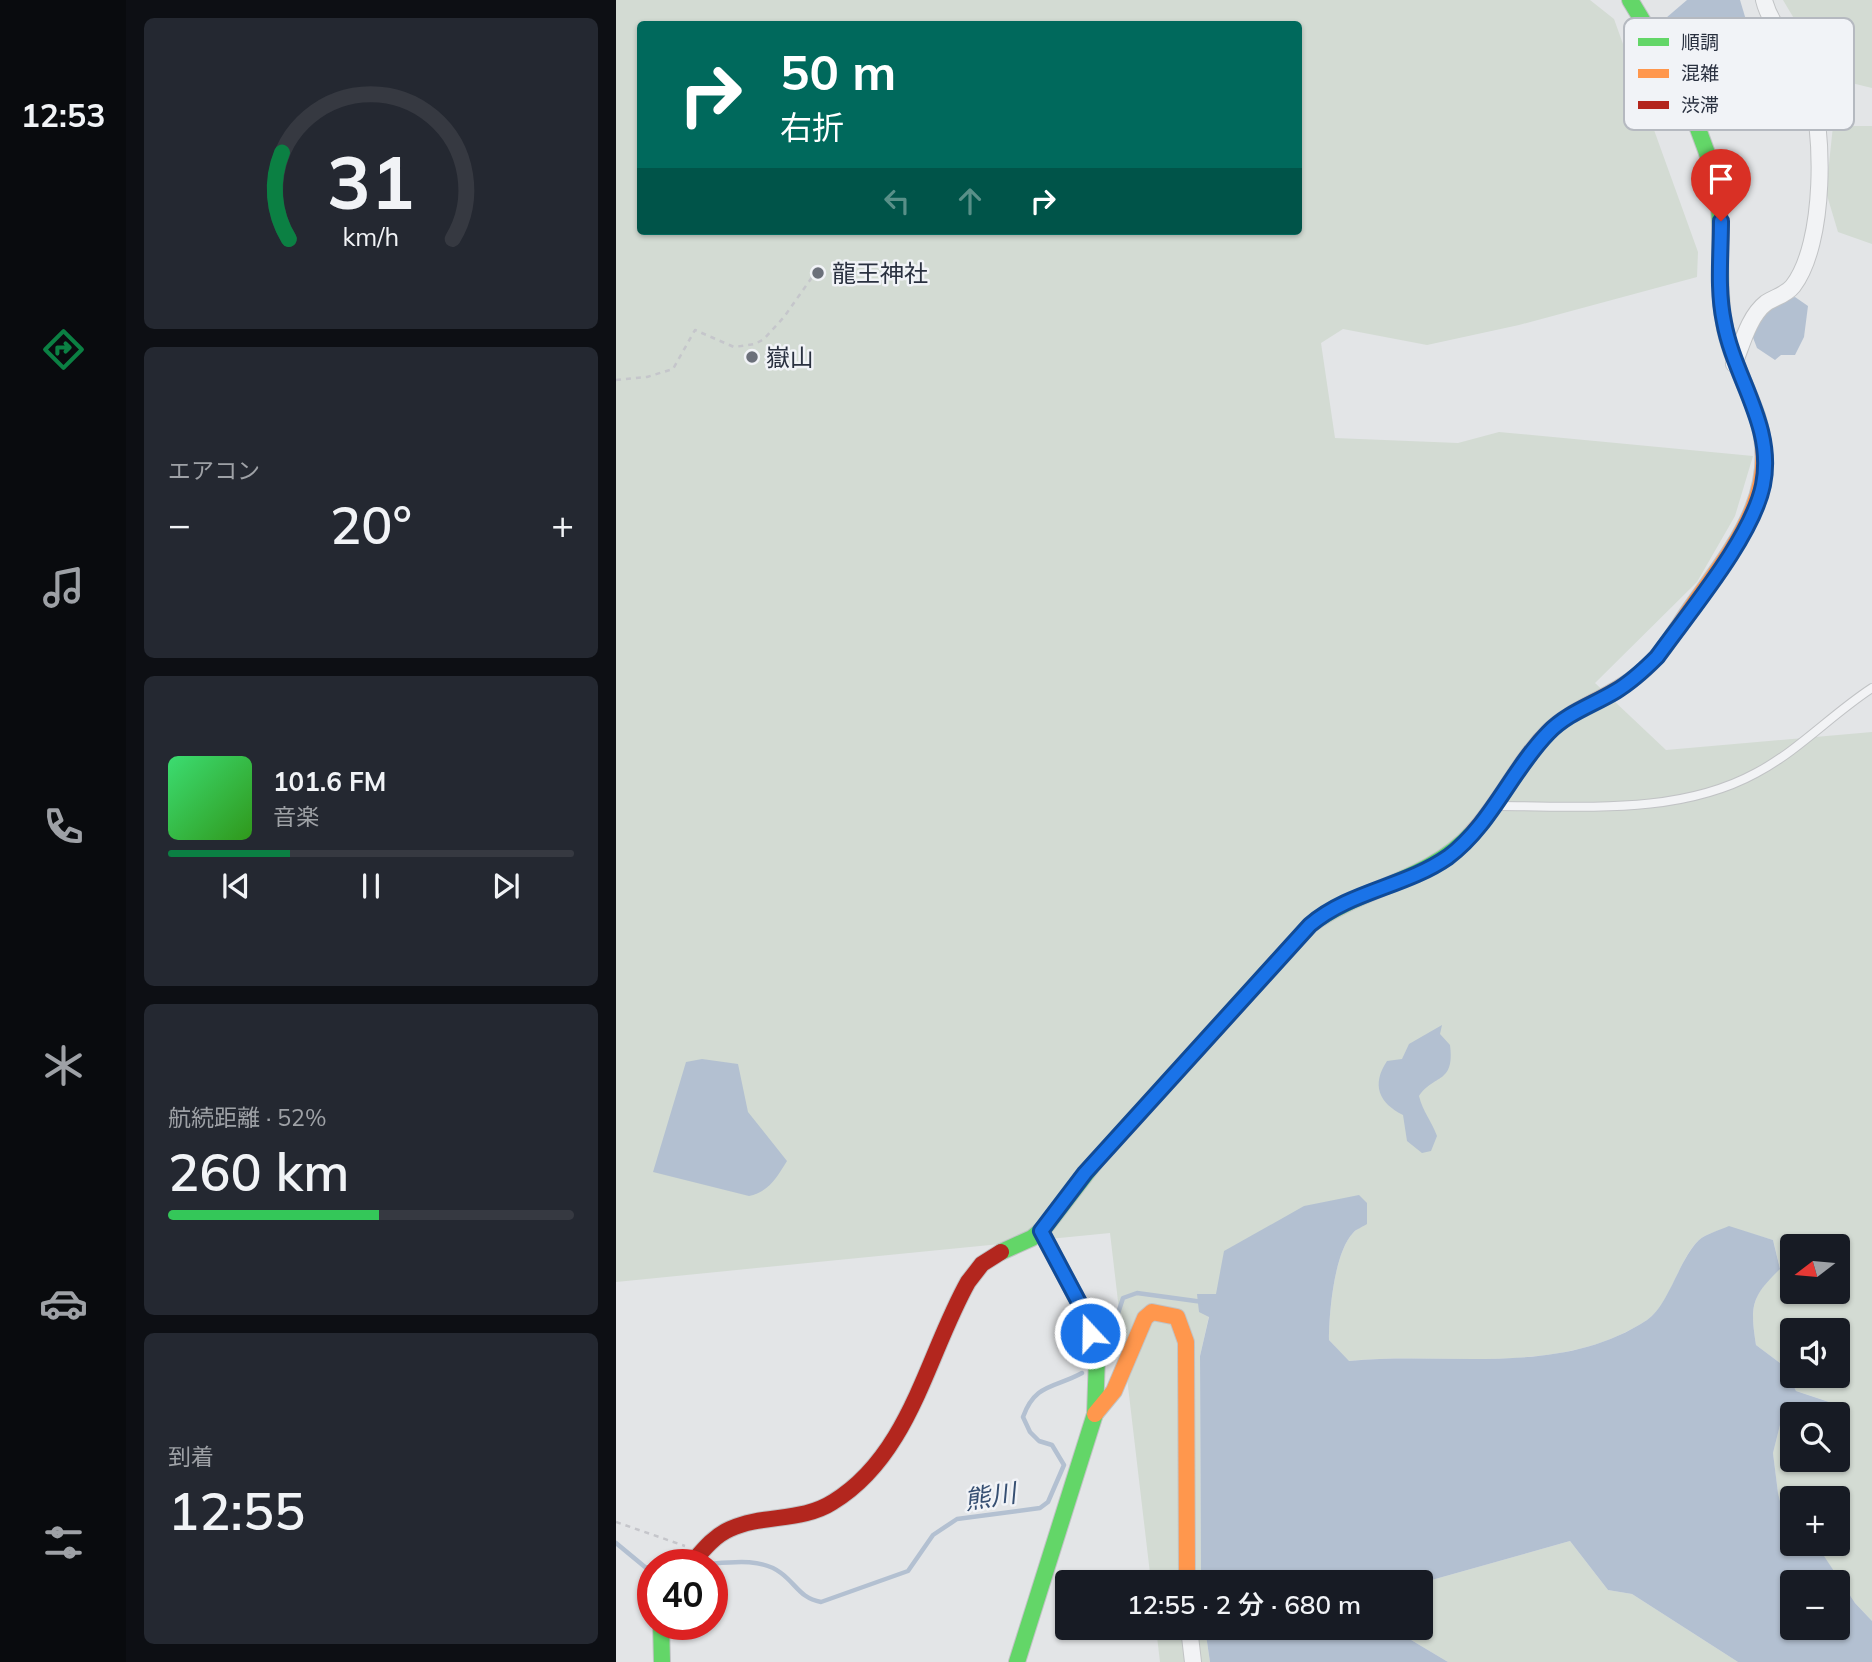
<!DOCTYPE html>
<html lang="ja">
<meta charset="utf-8">
<style>
:root{--surface:#171b24;--page:#242831;--text:#f1f3f6;--muted:#9ea1a6;--line:#363941;--accent:#0b8043}
body{margin:0;font-family:Mulish,"Noto Sans JP",sans-serif;background:var(--page);color:var(--text);height:100vh;display:flex;flex-direction:column;font-size:26px;white-space:nowrap}
*{box-sizing:border-box;margin:0}
p{font-size:23px;color:var(--muted)}
.icon{flex:none;width:38px;height:38px;fill:none;stroke:currentColor;stroke-width:2;stroke-linecap:round;stroke-linejoin:round}
.map{position:relative;flex:1;overflow:hidden}
.sheet{display:flex;flex-direction:column;gap:18px;padding:18px;background:#0d0f14;width:490px}
.sheet>*{flex:none}
.top-card{position:absolute;left:21px;top:21px;width:665px;height:214px;border-radius:7px;box-shadow:0 2px 5px #0004;background:#00695c;color:#fff;overflow:hidden}
.needle{width:46px;rotate:254deg}
.fabs{position:absolute;left:1164px;top:1234px;display:grid;gap:14px}
.fabs a{display:grid;place-items:center;width:70px;height:70px;border-radius:7px;background:var(--surface);box-shadow:0 2px 5px #0004;font-size:35px}
.speed{position:absolute;left:21px;top:1549px;display:flex;gap:14px;font-size:35px;font-weight:700;text-align:center}
.speed>*{display:grid;place-content:center;width:91px;height:91px;border-radius:50%;background:var(--surface);box-shadow:0 2px 5px #0004;line-height:1}
.speed .limit{border:10px solid #d22;background:#fff;color:#111}
.pin{position:absolute;display:grid;place-items:center;width:60px;height:60px;color:#fff;margin:-72px -30px;border-radius:50% 50% 50% 0;rotate:-45deg;box-shadow:0 0 7px #0007}
.pin .icon{rotate:45deg}
.me{position:absolute;width:77px;margin:-38px;rotate:339deg;stroke-linejoin:round;filter:drop-shadow(0 0 5px #0008)}
.turn{display:flex;align-items:center;gap:24px;height:147px;padding:0 28px;font-size:32px}
.turn .icon{width:91px;height:91px;stroke-width:2.5}
.turn b{display:block;font-size:49px;line-height:60px}
.lanes{display:flex;align-items:center;height:66px;padding:0 28px;background:#0003;justify-content:center;gap:35px;direction:ltr}
.lanes .off{opacity:.35}
.big{font-size:52px;font-weight:600;line-height:1.1}
.sheet .card{flex:1;display:flex;flex-direction:column;justify-content:center;gap:10px;min-width:0;padding:0 24px;border-radius:10px;background:var(--page)}
.sheet .dial{align-items:center;gap:0}
.dial svg{height:182px;overflow:visible;fill:none;stroke:var(--line);stroke-width:7;stroke-linecap:round;text-anchor:middle}
.dial text{fill:var(--text);stroke:none}
.song{display:flex;align-items:center;gap:21px}
.cover{width:84px;height:84px;border-radius:10px;background:linear-gradient(135deg,hsl(140 70% 55%),hsl(110 70% 35%))}
.played{height:7px;border-radius:4px;background:linear-gradient(90deg,var(--accent) 30%,var(--line) 30%)}
.keys{display:flex;justify-content:space-around;direction:ltr}
.heat{display:flex;justify-content:space-between;align-items:center;font-size:38px;direction:ltr}
.charge{height:10px;border-radius:5px;background:linear-gradient(90deg,#34c759 52%,var(--line) 0)}
.trip{position:absolute;left:439px;top:1570px;width:378px;height:70px;border-radius:7px;background:var(--surface);box-shadow:0 2px 5px #0004;font-weight:600;line-height:70px;text-align:center}
main{display:flex;flex:1;min-height:0}
.tabs{display:flex;flex-direction:column;width:126px;justify-content:space-around;align-items:center;background:#090b0e;color:var(--muted)}
.tabs .icon{width:49px;height:49px}
.tabs .active{color:var(--accent)}
.tabs b{font-size:32px;color:var(--text)}
.map>svg:first-child{display:block}
</style>
<main>
<nav class="tabs">
<b>12:53</b>
<svg class="icon active" aria-label="directions" viewBox="0 0 24 24"><path d="M12 3l9 9-9 9-9-9zM9 14v-3h6M13 9l2 2-2 2"/></svg>
<svg class="icon" aria-label="music" viewBox="0 0 24 24"><path d="M9 18V5l10-2v13"/><circle cx="6" cy="18" r="3"/><circle cx="16" cy="16" r="3"/></svg>
<svg class="icon" aria-label="phone" viewBox="0 0 24 24"><path d="M5 4h4l2 5-3 2q2 4 5 5l2-3 5 2v4C11 20 4 13 5 4z"/></svg>
<svg class="icon" aria-label="climate" viewBox="0 0 24 24"><path d="M12 3v18M4 7l16 10M4 17L20 7"/></svg>
<svg class="icon" aria-label="car" viewBox="0 0 24 24"><path d="M5 17H2v-5l4-1 3-4h7l3 4 3 1v5h-3M9 17h6M6 11h13"/><circle cx="7" cy="17" r="2"/><circle cx="17" cy="17" r="2"/></svg>
<svg class="icon" aria-label="filters" viewBox="0 0 24 24"><path d="M4 7h16M4 17h16"/><circle cx="9" cy="7" r="2"/><circle cx="15" cy="17" r="2"/></svg>
</nav>
<section class="sheet">
<div class="card dial"><svg viewBox="0 0 100 80">
<path d="M14 69A42 42 0 1 1 86 69"/>
<path d="M14 69A42 42 0 0 1 11 31" stroke="#0b8043"/>
<text x="50" y="56" font-size="32" font-weight="700">31</text>
<text x="50" y="72" font-size="11">km/h</text>
</svg></div>
<div class="card"><p>エアコン</p>
<div class="heat"><a>−</a><b class="big">20°</b><a>+</a></div>
</div>
<div class="card">
<div class="song"><i class="cover"></i><div><b>101.6 FM</b><p>音楽</p></div></div>
<div class="played"></div>
<div class="keys"><svg class="icon" aria-label="previous" viewBox="0 0 24 24"><path d="M18 5L8 12l10 7zM5 5v14"/></svg><svg class="icon" aria-label="pause" viewBox="0 0 24 24"><path d="M8 5v14M16 5v14"/></svg><svg class="icon" aria-label="next" viewBox="0 0 24 24"><path d="M6 5l10 7-10 7zM19 5v14"/></svg></div>
</div>
<div class="card"><p>航続距離 · 52%</p><b class="big">260 km</b><div class="charge"></div></div>
<div class="card"><p>到着</p><b class="big">12:55</b></div>
</section>
<div class="map">
<svg width="1256" height="1662" viewBox="0 0 1256 1662">
<rect width="100%" height="100%" fill="#e3e5e7"/>
<!-- green -->
<g fill="#d3dbd3" fill-rule="evenodd">
<path d="M0 0H974L998 19 1082 252 1081 277 903 325 811 345 727 329 705 343 719 438 842 443 883 432 1137 456 1119 516 1081 582 979 683 1050 750 1256 732V1621L1239 1603 1208 1557 1177 1555 1162 1493 1157 1453 1166 1417H1176V1460H1222V1414H1216L1213 1402 1180 1391 1168 1366 1140 1345C1134 1306 1135 1297 1164 1268L1157 1240 1113 1227C1104 1230 1090 1234 1083 1240 1063 1258 1054 1305 1031 1320 943 1378 831 1351 732 1361L713 1340C713 1313 718 1253 737 1233 740 1229 747 1226 751 1224L600 1294H582L593 1316 584 1356 585 1582H535L494 1233 0 1282ZM24 24H682V231H24ZM1176 1246H1222V1292H1176ZM1176 1330H1222V1376H1176ZM1176 1498H1222V1544H1176Z"/>
<path d="M1167 0H1256V88L1223 80 1198 52Z"/>
<path d="M1217 126H1256V244L1222 232 1210 192Z"/>
<path d="M954 1541 992 1590 1016 1594 1122 1662H832L775 1628H805V1583Z"/>
<path d="M540 1628H589L594 1662H544Z"/>
</g>
<!-- water -->
<g fill="#b3c0d1" fill-rule="evenodd">
<path d="M1071 0H1124L1133 30 1107 47 1057 36 1049 27 1050 18Z"/>
<path d="M1179 297 1192 306 1188 337 1179 355H1165L1159 360 1141 348 1136 335 1141 322 1156 303Z"/>
<path d="M826 1025 824 1034 834 1045C839 1084 818 1074 803 1096 807 1112 815 1120 821 1136L815 1151 806 1153 791 1141 787 1115C763 1103 755 1085 771 1061L786 1059 793 1044Z"/>
<path d="M86 1059 122 1064 132 1112 171 1161C161 1177 153 1192 133 1196L37 1172 70 1062Z"/>
<path d="M743 1195 751 1203V1224C747 1227 740 1229 737 1233 718 1253 713 1313 713 1340L733 1361C832 1351 943 1378 1031 1320 1053 1305 1063 1259 1083 1240 1090 1234 1104 1230 1113 1226L1157 1240 1164 1269C1135 1297 1134 1306 1140 1345L1168 1366 1180 1391 1213 1402 1216 1414 1166 1417 1157 1453 1162 1493 1177 1554 1208 1556 1239 1603 1256 1621V1662H1122L1016 1594 992 1590 954 1541 805 1583 585 1582 584 1356 593 1317 583 1312 581 1294H600L608 1251 688 1206ZM1176 1582H1222V1628H1176Z"/>
<path d="M589 1628H775L832 1662H594Z"/>
</g>
<g fill="none" stroke-linecap="round" stroke-linejoin="round">
<!-- stream -->
<g stroke="#b3c0d1" stroke-width="4.5">
<path d="M494 1338 507 1298 521 1293 587 1302"/>
<path d="M0 1543 29 1567 37 1568"/>
<path d="M93 1564C116 1562 146 1558 165 1573 181 1585 184 1598 205 1602L292 1571 317 1535 341 1519 424 1508 432 1502 448 1465 436 1445 423 1441 414 1432 407 1417C419 1383 439 1388 466 1373"/>
</g>
<!-- lane casing -->
<g stroke="#c1c3c5" stroke-width="10">
<path id="lane" d="M883 806C968 806 1063 815 1140 773 1182 751 1216 714 1256 688"/>
</g>
<!-- street casing -->
<g stroke="#c1c3c5" stroke-width="18">
<g id="street">
<path d="M1118 364C1126 344 1133 316 1150 303 1159 297 1170 295 1177 286 1210 243 1209 128 1192 79 1182 51 1155 29 1148 0"/>
<path d="M573 1628 577 1662"/>
</g>
</g>
<!-- fast casing -->
<g stroke="#c1c3c5" stroke-width="18">
<g id="fast">
<path d="M1014 0C1047 54 1080 111 1097 173 1110 220 1100 268 1107 316 1111 351 1130 383 1141 416"/>
<path d="M385 1252 416 1238 430 1226 480 1161 694 925C746 887 813 881 857 832"/>
<path d="M45 1624 46 1662"/>
<path d="M401 1662 479 1414 481 1356 467 1310 425 1231"/>
</g>
</g>
<!-- slow casing -->
<g stroke="#c1c3c5" stroke-width="18">
<g id="slow">
<path d="M857 832C886 801 903 760 934 730 960 706 996 697 1023 674 1046 656 1059 631 1075 608 1116 549 1166 492 1141 416"/>
<path d="M479 1414 498 1391 529 1318 536 1312 561 1317 570 1342 571 1582"/>
</g>
</g>
<!-- jam casing -->
<g stroke="#c1c3c5" stroke-width="18">
<path id="jam" d="M75 1564C87 1550 98 1536 114 1529 147 1514 186 1522 217 1502 294 1455 311 1355 352 1282L366 1264 385 1252"/>
</g>
<!-- path -->
<g stroke="#c5c6cb" stroke-width="2.5" stroke-dasharray="5 5" stroke-linecap="butt">
<path d="M0 380 31 377 57 369 79 330 118 347 139 344 148 339 168 317 199 273"/>
<path d="M0 1522 69 1546"/>
</g>
<!-- lane -->
<use href="#lane" stroke="#f2f3f5" stroke-width="8"/>
<!-- street -->
<use href="#street" stroke="#f2f3f5" stroke-width="16"/>
<!-- fast -->
<use href="#fast" stroke="#63d668" stroke-width="16"/>
<!-- slow -->
<use href="#slow" stroke="#ff974d" stroke-width="16"/>
<!-- jam -->
<use href="#jam" stroke="#b3261e" stroke-width="16"/>
</g>
<g fill="none" stroke-linecap="round" stroke-linejoin="round">
<!-- route casing -->
<g stroke="#114b97" stroke-width="18">
<path id="route" d="M474 1333 467 1310 425 1231 469 1173 694 925C734 891 789 887 832 857 875 825 895 771 932 733 951 713 977 705 1000 691 1015 682 1028 670 1041 657 1073 612 1136 538 1147 485 1159 426 1118 378 1108 322 1101 289 1105 254 1105 221"/>
</g>
<!-- route -->
<use href="#route" stroke="#1a73e8" stroke-width="12"/>
</g>
<!-- markers -->
<g fill="#6b707a" stroke="#f1f3f7" stroke-width="2.5">
<circle cx="202" cy="273" r="7"/>
<circle cx="136" cy="357" r="7"/>
</g>
<g text-anchor="middle" dominant-baseline="central" stroke-width="5" stroke-linejoin="round" paint-order="stroke">
<!-- poi labels -->
<g font-size="24" fill="#2a3140" stroke="#f1f3f7" text-anchor="start">
<text x="216" y="273">龍王神社</text>
<text x="150" y="357">嶽山</text>
</g>
<!-- water labels -->
<g font-size="26" font-style="italic" fill="#364f72" stroke="#f1f3f7">
<text transform="translate(374 1496) rotate(-9)">熊川</text>
</g>
</g>
<!-- legend -->
<rect x="1008" y="18" width="230" height="112" rx="10" fill="#f1f3f7" stroke="#b5b9c0" stroke-width="2"/>
<rect x="1022" y="38" width="31" height="8" fill="#63d668"/>
<rect x="1022" y="69" width="31" height="9" fill="#ff974d"/>
<rect x="1022" y="101" width="31" height="8" fill="#b3261e"/>
<g font-size="19" fill="#2a3140">
<text x="1065" y="49">順調</text>
<text x="1065" y="80">混雑</text>
<text x="1065" y="112">渋滞</text>
</g>
</svg>
<div class="fabs">
<a><svg class="needle" viewBox="-14 -14 28 28"><path d="M0-13l5 13h-10z" fill="#e53935"/><path d="M0 13l5-13h-10z" fill="#9ea1a6"/></svg></a>
<a><svg class="icon" aria-label="sound" viewBox="0 0 24 24"><path d="M4 9h4l5-4v14l-5-4H4zM17 9q2 3 0 6"/></svg></a>
<a><svg class="icon" aria-label="search" viewBox="0 0 24 24"><circle cx="10" cy="10" r="6"/><path d="M15 15l6 6"/></svg></a>
<a>+</a>
<a>−</a>
</div>
<div class="speed"><div class="limit">40</div></div>
<div class="pin" style="left:1105px;top:221px;background:#d93025"><svg class="icon" aria-label="arrive" viewBox="0 0 24 24"><path d="M6 21V4h12l-3 4 3 4H6"/></svg></div>
<svg class="me" style="left:474px;top:1333px" viewBox="-20 -20 40 40"><circle r="17" fill="#1a73e8" stroke="#fff" stroke-width="3"/><path d="M0-11L8 9 0 5-8 9z" fill="#fff"/></svg>
<div class="trip">12:55 · 2 分 · 680 m</div>
<div class="top-card">
<div class="turn"><svg class="icon" aria-label="right" viewBox="0 0 24 24"><path d="M7 20v-9h11M14 6l5 5-5 5"/></svg><div><b>50 m</b>右折</div></div>
<div class="lanes"><svg class="icon off" aria-label="left" viewBox="0 0 24 24"><path d="M17 20v-9H6M10 6l-5 5 5 5"/></svg><svg class="icon off" aria-label="ahead" viewBox="0 0 24 24"><path d="M12 20V5M6 11l6-6 6 6"/></svg><svg class="icon" aria-label="right" viewBox="0 0 24 24"><path d="M7 20v-9h11M14 6l5 5-5 5"/></svg></div>
</div>
</div>
</main>
